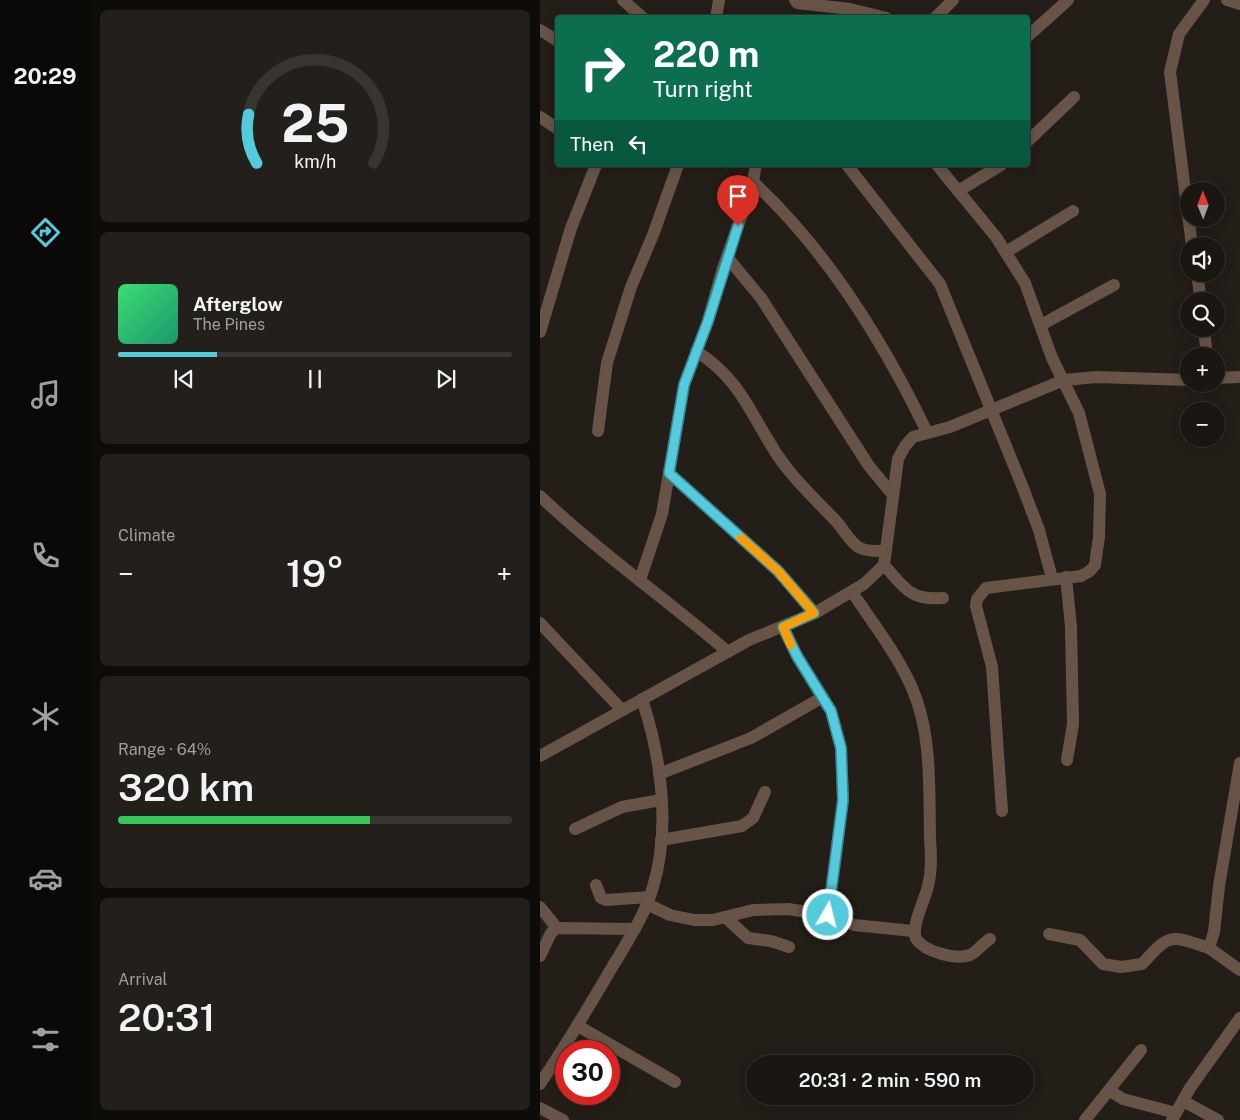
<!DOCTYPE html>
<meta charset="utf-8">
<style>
:root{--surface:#1a1611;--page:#231f1a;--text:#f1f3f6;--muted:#9f9f9f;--line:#383531;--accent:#54cadd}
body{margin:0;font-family:"Public Sans",sans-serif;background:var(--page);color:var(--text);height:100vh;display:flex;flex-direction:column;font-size:19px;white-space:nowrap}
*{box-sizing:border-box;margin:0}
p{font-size:16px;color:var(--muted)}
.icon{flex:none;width:28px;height:28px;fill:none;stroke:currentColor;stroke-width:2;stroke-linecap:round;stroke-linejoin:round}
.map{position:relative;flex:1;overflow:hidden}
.panel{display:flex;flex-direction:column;gap:10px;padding:10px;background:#0e0c09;width:450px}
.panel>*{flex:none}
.top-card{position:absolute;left:15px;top:15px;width:475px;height:152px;border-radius:5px;box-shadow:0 2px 12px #0003,0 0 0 1px var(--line);background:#0b6e4f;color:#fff;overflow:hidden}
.needle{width:32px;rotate:359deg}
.controls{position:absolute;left:640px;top:182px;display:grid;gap:10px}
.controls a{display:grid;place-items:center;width:45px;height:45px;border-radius:50%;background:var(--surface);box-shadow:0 2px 12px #0003,0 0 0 1px var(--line);font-size:25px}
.speed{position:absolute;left:15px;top:1040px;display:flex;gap:10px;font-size:25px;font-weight:700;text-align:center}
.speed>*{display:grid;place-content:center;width:65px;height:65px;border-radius:50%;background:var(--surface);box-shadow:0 2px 12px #0003,0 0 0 1px var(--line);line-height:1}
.speed .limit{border:8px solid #d22;background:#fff;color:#111}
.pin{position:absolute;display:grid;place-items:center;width:42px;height:42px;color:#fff;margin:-51px -21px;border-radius:50% 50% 50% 0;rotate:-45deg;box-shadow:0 0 5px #0007}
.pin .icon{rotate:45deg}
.me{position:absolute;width:55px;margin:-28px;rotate:8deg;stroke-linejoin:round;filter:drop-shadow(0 0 4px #0008)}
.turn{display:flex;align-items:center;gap:18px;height:105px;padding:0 15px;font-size:22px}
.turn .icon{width:65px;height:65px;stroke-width:2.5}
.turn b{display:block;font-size:35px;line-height:42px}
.then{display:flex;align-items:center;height:48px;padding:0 15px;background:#0003;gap:10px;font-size:19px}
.big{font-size:38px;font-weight:600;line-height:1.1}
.panel .card{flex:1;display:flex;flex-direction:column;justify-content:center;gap:8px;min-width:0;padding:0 18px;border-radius:8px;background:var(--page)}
.panel .dial{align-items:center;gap:0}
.dial svg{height:130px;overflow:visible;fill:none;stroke:var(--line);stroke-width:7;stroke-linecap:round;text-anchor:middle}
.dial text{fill:var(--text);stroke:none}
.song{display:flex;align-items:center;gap:15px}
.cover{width:60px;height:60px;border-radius:8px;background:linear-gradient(135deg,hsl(140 70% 55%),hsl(160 70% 35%))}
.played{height:5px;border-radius:2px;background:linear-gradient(90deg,var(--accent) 25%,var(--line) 25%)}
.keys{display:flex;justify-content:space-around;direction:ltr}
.heat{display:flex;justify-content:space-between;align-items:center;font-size:28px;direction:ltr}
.charge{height:8px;border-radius:4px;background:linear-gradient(90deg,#34c759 64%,var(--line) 0)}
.trip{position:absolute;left:206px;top:1055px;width:288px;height:50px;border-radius:25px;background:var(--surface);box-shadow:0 2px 12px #0003,0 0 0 1px var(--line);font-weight:600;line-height:50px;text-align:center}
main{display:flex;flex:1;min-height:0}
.dock{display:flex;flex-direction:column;width:90px;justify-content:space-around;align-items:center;background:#0a0907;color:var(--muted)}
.dock .icon{width:35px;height:35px}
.dock .on{color:var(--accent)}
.dock b{font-size:22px;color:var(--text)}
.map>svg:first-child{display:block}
</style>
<main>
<nav class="dock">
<b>20:29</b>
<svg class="icon on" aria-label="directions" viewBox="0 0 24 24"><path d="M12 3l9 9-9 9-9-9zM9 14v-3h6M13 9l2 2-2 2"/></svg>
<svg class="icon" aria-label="music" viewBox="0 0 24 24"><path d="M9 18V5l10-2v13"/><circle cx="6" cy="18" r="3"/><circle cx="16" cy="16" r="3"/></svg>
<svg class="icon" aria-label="phone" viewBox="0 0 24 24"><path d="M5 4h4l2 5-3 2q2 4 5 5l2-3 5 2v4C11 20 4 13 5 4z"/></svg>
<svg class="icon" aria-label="climate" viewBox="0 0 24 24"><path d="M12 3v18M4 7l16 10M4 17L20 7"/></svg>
<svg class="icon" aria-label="car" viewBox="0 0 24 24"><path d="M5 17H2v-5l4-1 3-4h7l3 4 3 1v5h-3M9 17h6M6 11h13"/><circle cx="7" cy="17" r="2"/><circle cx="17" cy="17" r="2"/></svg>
<svg class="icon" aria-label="filters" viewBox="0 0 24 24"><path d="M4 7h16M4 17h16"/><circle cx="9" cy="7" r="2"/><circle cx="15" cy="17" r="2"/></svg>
</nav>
<section class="panel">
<div class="card dial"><svg viewBox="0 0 100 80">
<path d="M14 69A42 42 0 1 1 86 69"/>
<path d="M14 69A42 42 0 0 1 9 39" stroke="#54cadd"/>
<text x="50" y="56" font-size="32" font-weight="700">25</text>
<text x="50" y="72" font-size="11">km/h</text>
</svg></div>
<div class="card">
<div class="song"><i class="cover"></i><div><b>Afterglow</b><p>The Pines</p></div></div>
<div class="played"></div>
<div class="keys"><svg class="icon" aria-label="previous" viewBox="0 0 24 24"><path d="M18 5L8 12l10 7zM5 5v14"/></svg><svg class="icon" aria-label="pause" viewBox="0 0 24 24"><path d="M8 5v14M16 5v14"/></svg><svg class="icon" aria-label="next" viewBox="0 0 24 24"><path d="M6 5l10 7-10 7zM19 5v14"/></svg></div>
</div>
<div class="card"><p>Climate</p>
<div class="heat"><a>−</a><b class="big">19°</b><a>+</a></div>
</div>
<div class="card"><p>Range · 64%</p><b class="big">320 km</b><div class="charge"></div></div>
<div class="card"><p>Arrival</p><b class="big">20:31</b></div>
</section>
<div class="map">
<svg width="700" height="1120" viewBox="0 0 700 1120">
<rect width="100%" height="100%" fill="#231e17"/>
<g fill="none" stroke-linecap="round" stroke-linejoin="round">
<!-- minor -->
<g stroke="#675447" stroke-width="12">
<path d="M83 0 103 18"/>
<path d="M255 0 257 3 310 9 347 18"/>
<path d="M687 0 700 4"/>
<path d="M176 18 179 0"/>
<path d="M395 18 413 0"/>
<path d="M0 30 18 41"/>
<path d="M488 36 528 0"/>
<path d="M0 117 18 129"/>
<path d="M488 141 534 97"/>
<path d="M307 165 400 284 483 488 499 530 512 578"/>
<path d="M397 165 456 237 485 283 512 358 539 413 560 494 559 537 555 565 550 571 541 576 446 588 437 599 436 606 452 667 462 811"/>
<path d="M213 182C288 251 343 341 387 432"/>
<path d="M418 191 461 165"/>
<path d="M652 246 630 72 639 34 664 0"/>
<path d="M466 252 533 211"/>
<path d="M187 257 221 298 329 466 353 495"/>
<path d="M657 274 661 301"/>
<path d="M501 325 574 285"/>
<path d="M664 329 667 356"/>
<path d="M0 332 31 228 56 165"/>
<path d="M156 351C197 377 207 406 231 445 248 474 272 496 295 520 303 528 310 543 320 548 328 552 338 551 346 551"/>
<path d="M676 378 700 377"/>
<path d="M58 431 67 363 91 287 113 235 138 165"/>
<path d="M129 473 238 571 275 613"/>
<path d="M0 496C59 552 126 599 188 652"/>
<path d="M344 565C364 587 370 601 403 598"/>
<path d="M526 577 531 627 533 724 527 760"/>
<path d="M100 580 122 514 144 385 168 321 183 268 212 186 216 165"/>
<path d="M312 592C333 623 357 654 372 688 392 733 389 789 390 838 391 854 392 870 388 886 385 900 369 930 377 940 386 952 416 960 430 955 437 952 443 943 450 939"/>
<path d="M0 623 82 710"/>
<path d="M243 627 257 656 291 711 301 748 303 800 288 915"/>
<path d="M0 756 209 640 275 613 324 584 344 565 358 459 365 446 373 437 410 427 524 380 557 377 649 380"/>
<path d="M700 763 679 886 674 932 669 948 700 970"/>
<path d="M119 774 211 738 283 697"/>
<path d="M35 829 82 807 121 800"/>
<path d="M121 840 202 826 213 818 225 792"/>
<path d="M56 885 61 898 66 900 109 897"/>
<path d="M107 904 130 915 154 920H173L213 910 248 909 288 915 314 925 373 931"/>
<path d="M0 907 17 928"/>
<path d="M185 917 208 938 231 941 249 947"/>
<path d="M509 934 540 940 563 964 581 967 602 964C630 933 630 935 669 948"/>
<path d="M0 956 11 933 17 928 95 929"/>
<path d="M38 1026 135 1082"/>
<path d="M0 1084C26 1045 50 1005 74 964 89 939 105 915 113 887 131 827 121 757 102 699"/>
<path d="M570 1091 583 1099 636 1113"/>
<path d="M643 1101 678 1120"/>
<path d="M0 1108 23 1120"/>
<path d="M545 1120 601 1050"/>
<path d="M632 1120 650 1088 700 1018"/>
</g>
</g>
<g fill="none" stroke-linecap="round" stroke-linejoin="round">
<!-- route casing -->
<g stroke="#378390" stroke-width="12">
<path id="route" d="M198 226 168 321 144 385 129 473 238 571 274 613 243 627 257 656 291 711 301 748 303 800 288 915"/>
</g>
<!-- route -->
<use href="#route" stroke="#54cadd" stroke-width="9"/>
<!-- slow -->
<path stroke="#f59e0b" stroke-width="9" d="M201 538 238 571 274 613 243 627 251 645"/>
</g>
</svg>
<div class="controls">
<a><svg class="needle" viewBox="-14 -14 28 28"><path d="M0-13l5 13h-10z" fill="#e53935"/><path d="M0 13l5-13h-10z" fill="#9f9f9f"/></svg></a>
<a><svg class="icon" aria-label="sound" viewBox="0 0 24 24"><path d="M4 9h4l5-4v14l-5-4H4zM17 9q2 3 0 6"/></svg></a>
<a><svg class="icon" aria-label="search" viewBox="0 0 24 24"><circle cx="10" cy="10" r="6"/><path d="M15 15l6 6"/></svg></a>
<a>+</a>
<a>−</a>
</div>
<div class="speed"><div class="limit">30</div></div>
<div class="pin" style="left:198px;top:226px;background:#d93025"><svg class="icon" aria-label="arrive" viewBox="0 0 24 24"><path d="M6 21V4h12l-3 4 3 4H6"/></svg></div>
<svg class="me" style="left:288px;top:915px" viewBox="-20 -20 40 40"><circle r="17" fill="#54cadd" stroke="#fff" stroke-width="3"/><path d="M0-11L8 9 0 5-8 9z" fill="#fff"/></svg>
<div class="trip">20:31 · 2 min · 590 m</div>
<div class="top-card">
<div class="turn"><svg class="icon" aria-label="right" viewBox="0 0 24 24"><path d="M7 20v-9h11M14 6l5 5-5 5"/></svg><div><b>220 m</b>Turn right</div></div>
<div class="then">Then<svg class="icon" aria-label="left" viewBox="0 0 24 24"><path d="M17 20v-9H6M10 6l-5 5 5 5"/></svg></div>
</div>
</div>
</main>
